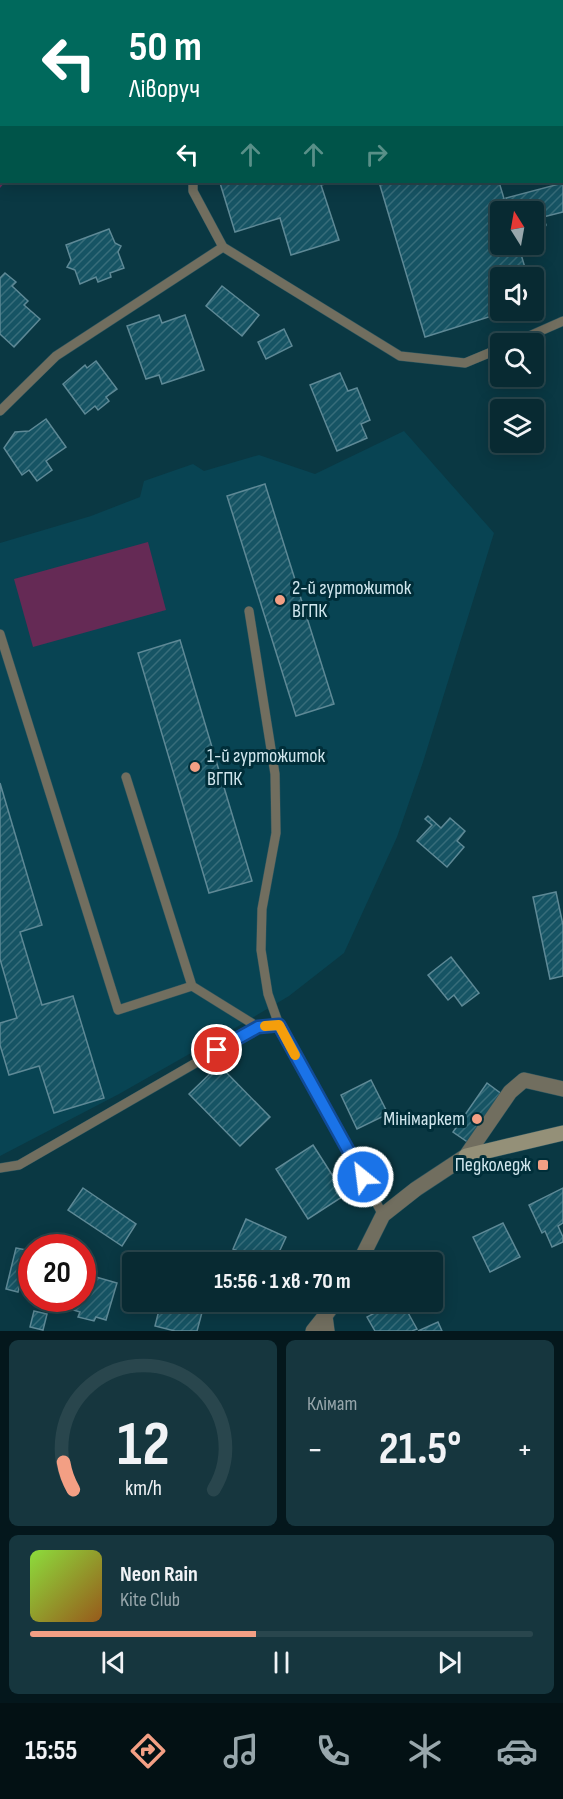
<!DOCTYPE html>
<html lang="uk">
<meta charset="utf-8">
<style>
:root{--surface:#082a32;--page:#16363e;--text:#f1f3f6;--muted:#98a7ac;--line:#29464d;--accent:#f39f84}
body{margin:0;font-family:"Sofia Sans Condensed",sans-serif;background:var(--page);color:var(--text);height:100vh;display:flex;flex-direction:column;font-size:22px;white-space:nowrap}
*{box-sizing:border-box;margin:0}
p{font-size:20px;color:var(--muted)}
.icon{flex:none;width:33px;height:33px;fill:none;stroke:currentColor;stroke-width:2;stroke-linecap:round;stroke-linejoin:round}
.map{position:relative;height:1331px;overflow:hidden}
.drawer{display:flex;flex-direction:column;gap:9px;padding:9px;background:#04171c;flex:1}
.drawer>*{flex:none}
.hud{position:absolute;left:0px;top:0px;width:564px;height:183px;box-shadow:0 3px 15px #0003,0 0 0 2px var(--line);background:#00695c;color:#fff;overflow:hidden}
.needle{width:39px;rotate:349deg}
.fabs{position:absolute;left:490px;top:201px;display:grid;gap:12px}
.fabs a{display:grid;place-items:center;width:54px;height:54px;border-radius:6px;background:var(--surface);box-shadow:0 3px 15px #0003,0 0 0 2px var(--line);font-size:30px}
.speed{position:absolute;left:18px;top:1234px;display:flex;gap:12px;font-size:30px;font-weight:700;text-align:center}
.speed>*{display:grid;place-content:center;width:78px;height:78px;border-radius:50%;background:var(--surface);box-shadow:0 3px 15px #0003,0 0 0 2px var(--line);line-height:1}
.speed .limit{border:9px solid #d22;background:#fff;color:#111}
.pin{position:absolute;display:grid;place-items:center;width:51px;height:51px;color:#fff;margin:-26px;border:3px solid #fff;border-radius:50%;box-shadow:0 2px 6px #0007}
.me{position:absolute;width:66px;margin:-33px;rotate:331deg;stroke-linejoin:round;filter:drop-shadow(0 0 4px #0008)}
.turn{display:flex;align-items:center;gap:21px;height:126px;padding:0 30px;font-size:27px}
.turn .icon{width:78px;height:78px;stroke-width:2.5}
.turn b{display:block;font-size:42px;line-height:51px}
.lanes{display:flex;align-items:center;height:57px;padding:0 30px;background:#0003;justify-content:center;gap:30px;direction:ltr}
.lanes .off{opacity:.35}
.big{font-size:45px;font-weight:700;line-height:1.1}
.drawer .tile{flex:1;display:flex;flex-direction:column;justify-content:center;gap:9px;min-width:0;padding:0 21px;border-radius:9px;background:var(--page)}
.drawer .dial{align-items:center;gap:0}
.dial svg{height:156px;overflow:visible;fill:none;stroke:var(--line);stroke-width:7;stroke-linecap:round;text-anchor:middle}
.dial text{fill:var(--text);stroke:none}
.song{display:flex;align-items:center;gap:18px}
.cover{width:72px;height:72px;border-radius:9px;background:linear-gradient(135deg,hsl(90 70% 55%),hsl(30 70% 35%))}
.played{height:6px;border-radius:3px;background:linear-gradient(90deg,var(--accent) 45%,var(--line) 45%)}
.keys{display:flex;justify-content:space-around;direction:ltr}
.heat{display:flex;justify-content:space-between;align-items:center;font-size:33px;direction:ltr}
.drawer .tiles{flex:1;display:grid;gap:9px;grid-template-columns:1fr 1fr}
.tile:last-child{grid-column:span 2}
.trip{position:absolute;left:122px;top:1252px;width:321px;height:60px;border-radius:6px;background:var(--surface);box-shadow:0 3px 15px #0003,0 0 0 2px var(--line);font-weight:700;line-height:60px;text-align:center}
.tab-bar{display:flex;height:96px;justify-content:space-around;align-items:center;background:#031114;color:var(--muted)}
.tab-bar .icon{width:42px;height:42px}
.tab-bar .on{color:var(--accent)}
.tab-bar b{font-size:27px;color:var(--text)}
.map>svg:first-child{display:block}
</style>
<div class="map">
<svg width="563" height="1331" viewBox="0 0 563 1331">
<defs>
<pattern id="forest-firs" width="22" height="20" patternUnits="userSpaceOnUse" patternTransform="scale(1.5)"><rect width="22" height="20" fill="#652a55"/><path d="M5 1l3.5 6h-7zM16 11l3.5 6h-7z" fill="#7a496e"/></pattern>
<pattern id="building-hatch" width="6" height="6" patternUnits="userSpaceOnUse" patternTransform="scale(1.5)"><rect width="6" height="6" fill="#165464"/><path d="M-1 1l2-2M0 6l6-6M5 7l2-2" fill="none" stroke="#376d7a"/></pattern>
</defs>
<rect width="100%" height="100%" fill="#0a3843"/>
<!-- built -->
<path fill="#084453" d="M404 431 494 533 423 762 397 837 344 953 289 996 242 1024 119 1094 0 1156V543L91 516 140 497 144 481 193 464 204 471 259 455 315 474Z"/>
<!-- forest -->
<path fill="url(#forest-firs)" d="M0 0H232L2 2V182H5L0 188Z"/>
<!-- green -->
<path fill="#652a55" d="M148 542 166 610 33 647 14 579Z"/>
<!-- building -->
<g fill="url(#building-hatch)" stroke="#5e8996" stroke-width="1.5">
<path d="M224 182H333L321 185 339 240 291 255 280 218 235 232 220 183Z"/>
<path d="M379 182H499L508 212H501V244H518L528 278H501V310H511L425 337Z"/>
<path d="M563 183V212L543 217 546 225 541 235 534 237V212H510L506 198Z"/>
<path d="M109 229 115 243 121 246 118 252 124 268 110 273 111 277 98 282 96 277 80 284 75 270 67 267 71 260 66 245Z"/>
<path d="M5 273 16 282 12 286 28 301 24 305 40 319 14 347 0 334V278Z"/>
<path d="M222 286 259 315 242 336 206 306Z"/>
<path d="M159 315 162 323 185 315 204 370 162 384 159 375 146 379 127 326Z"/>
<path d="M284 329 292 346 266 359 258 342Z"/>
<path d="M96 361 117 389 106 397 109 401 98 410 95 406 85 414 63 384 85 365 87 368Z"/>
<path d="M340 373 348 391 357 388 370 420 361 424 367 438 337 451 310 385Z"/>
<path d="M46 419 66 447 46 461 52 470 37 481 29 470 22 475 4 448 15 432 29 431Z"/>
<path d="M265 484 334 704 296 716 227 496Z"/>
<path d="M180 640 252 881 209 893 138 653Z"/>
<path d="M0 783 42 925 20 932 42 1005 73 996 104 1098 54 1113 39 1066 9 1075 0 1045V1023L17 1018 0 959Z"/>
<path d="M428 816 441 828 450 818 465 831 457 841 464 847 447 867 417 841 432 825 425 819Z"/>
<path d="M556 892 563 925V976L550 979 533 897Z"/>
<path d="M451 957 479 993 462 1006 454 995 448 1000 428 975Z"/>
<path d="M219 1065 270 1117 240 1146 189 1094Z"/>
<path d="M371 1080 388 1114 357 1129 341 1095Z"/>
<path d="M487 1083 503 1095 469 1143 453 1132Z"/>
<path d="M313 1145 345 1195 308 1219 276 1169Z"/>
<path d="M83 1188 136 1224 122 1246 68 1210Z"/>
<path d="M563 1188V1223L558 1226 563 1237V1242L552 1247 545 1231 542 1233 529 1205Z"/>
<path d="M246 1219 286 1237 274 1263H265L233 1249Z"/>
<path d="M503 1223 520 1257 490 1272 473 1237Z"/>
<path d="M16 1248 32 1251V1287L20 1284 18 1292 6 1289Z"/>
<path d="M82 1273 117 1283 106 1320 96 1317 94 1321 78 1317 80 1312 67 1308 70 1299H82Z"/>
<path d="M161 1302H193L204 1305 197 1331H175L155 1326Z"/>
<path d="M395 1302H402L417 1329 412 1331H375L367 1317Z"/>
<path d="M34 1311 47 1314 43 1330 30 1327Z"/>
<path d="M438 1322 442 1331H418Z"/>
</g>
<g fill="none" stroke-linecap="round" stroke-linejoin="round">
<!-- lane casing -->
<g stroke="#2a545e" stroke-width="10">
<g id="lane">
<path d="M562 62H563"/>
<path d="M193 182V191L223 247 400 356 465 363 501 348"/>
<path d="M511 344 563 321"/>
<path d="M0 411 56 356 223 247"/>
<path d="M249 611 275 774 276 833 262 909 261 950 268 994 279 1025 383 1215"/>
<path d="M0 634 118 1010 192 986"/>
<path d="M126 777 192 986 258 1027"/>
<path d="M0 1168 19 1165 258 1027 279 1025"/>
</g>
</g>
<!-- street casing -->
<g stroke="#2a545e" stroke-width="16">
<g id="street">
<path d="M359 1263 383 1215 416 1189 466 1156 510 1092 524 1080 563 1089"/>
<path d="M313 1331 325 1316"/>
<path d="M327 1331 325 1316 335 1302"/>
</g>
</g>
<!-- secondary casing -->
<g stroke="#2a545e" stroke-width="16">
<path id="secondary" d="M466 1156 563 1133"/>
</g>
<!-- lane -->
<use href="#lane" stroke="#716e5f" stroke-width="9"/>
<!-- street -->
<use href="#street" stroke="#716e5f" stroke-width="15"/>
<!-- secondary -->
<use href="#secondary" stroke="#949078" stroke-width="15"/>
</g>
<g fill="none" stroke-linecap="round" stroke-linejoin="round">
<!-- route casing -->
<g stroke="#114b97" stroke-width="15">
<path id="route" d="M217 1050 258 1027 279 1025 363 1177"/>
</g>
<!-- route -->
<use href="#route" stroke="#1a73e8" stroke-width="10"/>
<!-- slow -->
<path stroke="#f59e0b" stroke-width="10" d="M265 1026 279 1025 295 1055"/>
</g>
<!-- markers -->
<g fill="#f39f84" stroke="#002e39" stroke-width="2">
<circle cx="280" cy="600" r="6"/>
<circle cx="195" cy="767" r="6"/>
<circle cx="477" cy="1119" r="6"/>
<rect x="537" y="1159" width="12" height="12" rx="3"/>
</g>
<g text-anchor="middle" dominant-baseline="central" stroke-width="6" stroke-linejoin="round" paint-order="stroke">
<!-- poi labels -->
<g font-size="20" fill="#d1e7ee" stroke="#002e39" text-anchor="start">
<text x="292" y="588">2-й гуртожиток<tspan x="292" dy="23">ВГПК</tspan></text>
<text x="207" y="756">1-й гуртожиток<tspan x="207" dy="23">ВГПК</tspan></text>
<text x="465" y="1119" text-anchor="end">Мінімаркет</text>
<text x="531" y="1165" text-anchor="end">Педколедж</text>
</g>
</g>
</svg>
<div class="fabs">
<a><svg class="needle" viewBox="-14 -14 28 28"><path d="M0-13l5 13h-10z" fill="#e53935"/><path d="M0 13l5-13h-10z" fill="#98a7ac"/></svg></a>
<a><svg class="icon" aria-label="sound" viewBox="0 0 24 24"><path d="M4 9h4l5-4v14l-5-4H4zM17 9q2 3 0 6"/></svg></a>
<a><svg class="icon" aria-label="search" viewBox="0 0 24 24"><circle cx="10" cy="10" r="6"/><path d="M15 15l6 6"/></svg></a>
<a><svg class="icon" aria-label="layers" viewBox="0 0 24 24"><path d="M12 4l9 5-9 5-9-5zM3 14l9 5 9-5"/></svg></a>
</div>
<div class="speed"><div class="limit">20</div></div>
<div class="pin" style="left:217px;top:1050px;background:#d93025"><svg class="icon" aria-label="arrive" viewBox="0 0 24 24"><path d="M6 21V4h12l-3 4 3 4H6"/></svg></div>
<svg class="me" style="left:363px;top:1177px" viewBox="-20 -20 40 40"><circle r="17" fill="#1a73e8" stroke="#fff" stroke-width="3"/><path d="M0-11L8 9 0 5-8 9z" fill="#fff"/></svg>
<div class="trip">15:56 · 1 хв · 70 m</div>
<div class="hud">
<div class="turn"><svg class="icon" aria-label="left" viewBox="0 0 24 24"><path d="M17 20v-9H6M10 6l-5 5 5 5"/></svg><div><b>50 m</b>Ліворуч</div></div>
<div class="lanes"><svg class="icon" aria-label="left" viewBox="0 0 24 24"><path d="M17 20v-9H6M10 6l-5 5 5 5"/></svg><svg class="icon off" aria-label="ahead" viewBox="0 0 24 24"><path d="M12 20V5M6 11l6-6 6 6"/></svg><svg class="icon off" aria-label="ahead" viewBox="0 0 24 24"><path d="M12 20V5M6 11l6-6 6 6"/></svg><svg class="icon off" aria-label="right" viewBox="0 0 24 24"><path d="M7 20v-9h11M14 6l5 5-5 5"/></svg></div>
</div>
</div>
<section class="drawer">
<div class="tiles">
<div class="tile dial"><svg viewBox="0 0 100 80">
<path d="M14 69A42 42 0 1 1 86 69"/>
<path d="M14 69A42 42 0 0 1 9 55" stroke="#f39f84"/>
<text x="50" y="56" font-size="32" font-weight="700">12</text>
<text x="50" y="72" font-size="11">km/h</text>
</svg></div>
<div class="tile"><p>Клімат</p>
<div class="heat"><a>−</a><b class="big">21.5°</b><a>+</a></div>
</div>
<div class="tile">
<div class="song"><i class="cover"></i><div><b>Neon Rain</b><p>Kite Club</p></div></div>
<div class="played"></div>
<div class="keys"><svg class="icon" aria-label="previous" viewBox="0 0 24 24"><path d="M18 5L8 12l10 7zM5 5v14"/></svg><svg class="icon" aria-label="pause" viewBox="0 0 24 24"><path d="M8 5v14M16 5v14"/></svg><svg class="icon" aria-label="next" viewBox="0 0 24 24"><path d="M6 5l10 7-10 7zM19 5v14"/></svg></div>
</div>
</div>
</section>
<nav class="tab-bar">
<b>15:55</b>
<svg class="icon on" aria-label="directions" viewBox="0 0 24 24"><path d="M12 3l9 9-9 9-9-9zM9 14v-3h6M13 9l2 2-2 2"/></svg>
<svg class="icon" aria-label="music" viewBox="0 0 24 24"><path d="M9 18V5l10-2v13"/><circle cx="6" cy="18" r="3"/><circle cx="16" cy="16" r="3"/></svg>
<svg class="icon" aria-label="phone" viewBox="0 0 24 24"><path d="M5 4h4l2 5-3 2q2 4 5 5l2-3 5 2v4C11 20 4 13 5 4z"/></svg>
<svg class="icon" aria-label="climate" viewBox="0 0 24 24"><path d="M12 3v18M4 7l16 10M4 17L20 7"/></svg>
<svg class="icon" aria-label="car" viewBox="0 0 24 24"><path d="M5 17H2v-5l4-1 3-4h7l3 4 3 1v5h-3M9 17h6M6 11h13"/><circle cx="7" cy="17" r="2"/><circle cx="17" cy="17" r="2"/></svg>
</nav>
